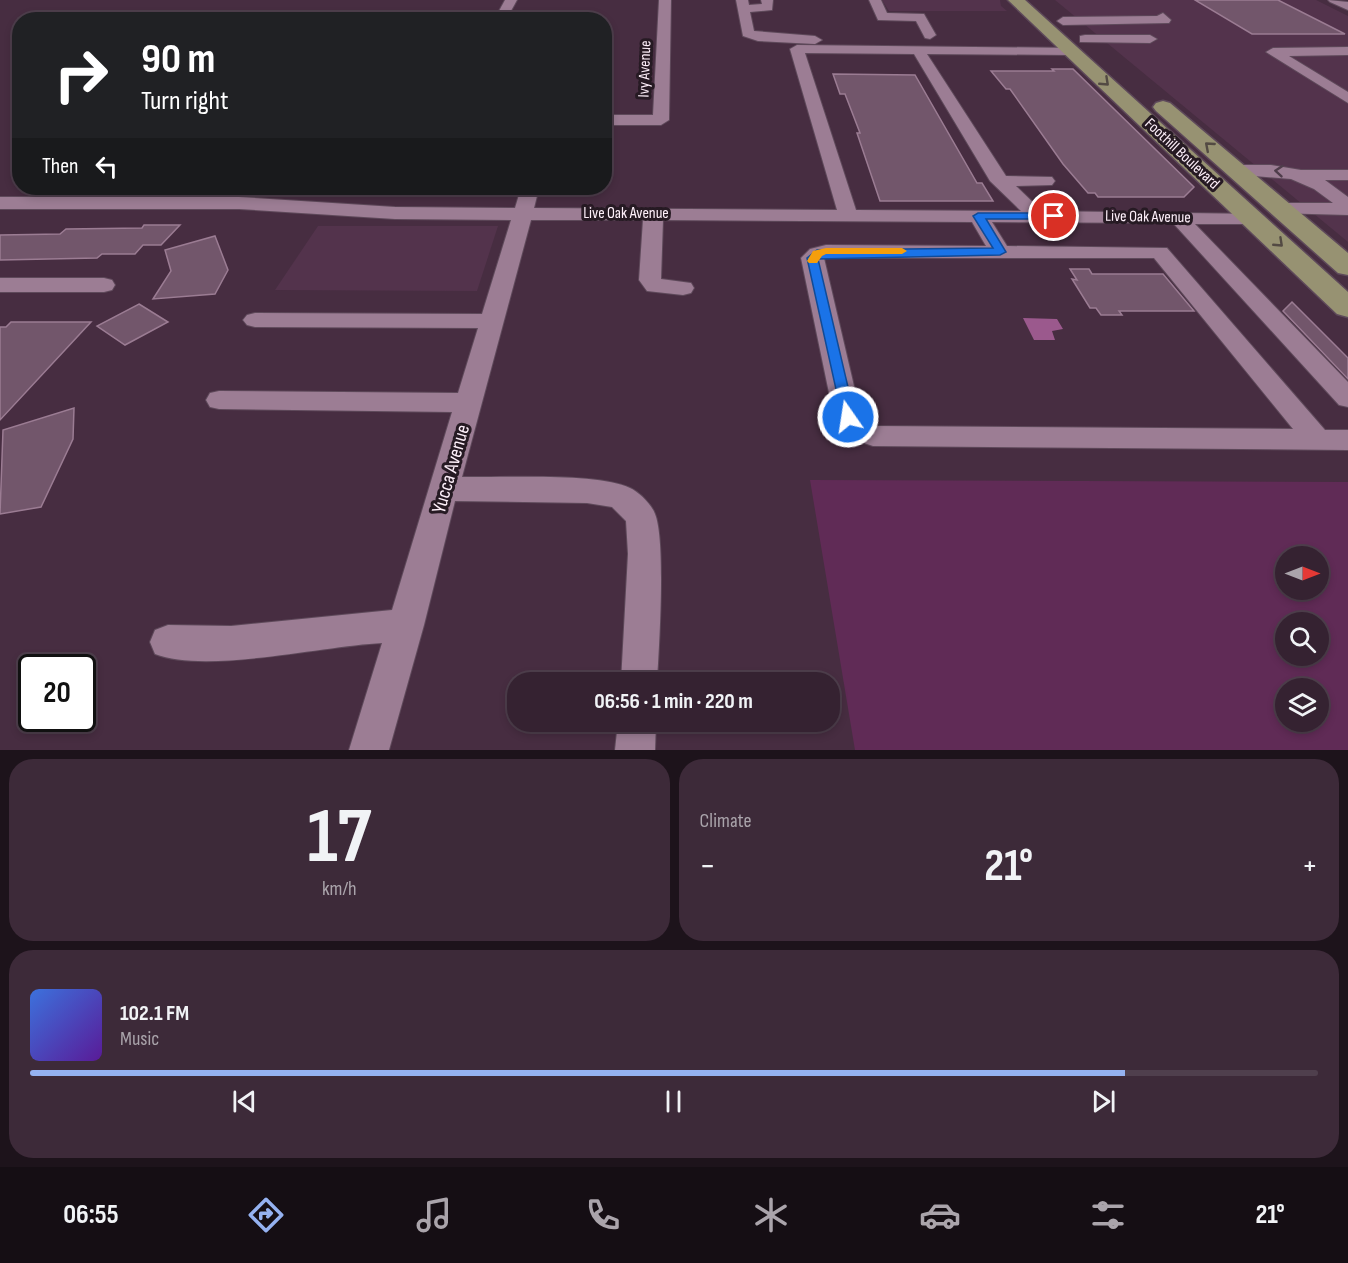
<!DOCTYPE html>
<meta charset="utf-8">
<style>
:root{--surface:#352231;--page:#3d2a39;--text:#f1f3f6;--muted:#aaa4ab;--line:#4f3f4d;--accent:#95b2f1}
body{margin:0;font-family:"Sofia Sans Condensed",sans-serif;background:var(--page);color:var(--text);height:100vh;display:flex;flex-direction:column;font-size:22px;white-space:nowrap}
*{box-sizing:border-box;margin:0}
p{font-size:20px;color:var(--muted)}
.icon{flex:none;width:33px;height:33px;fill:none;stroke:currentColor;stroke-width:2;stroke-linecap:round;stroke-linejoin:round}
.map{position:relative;height:750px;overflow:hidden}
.side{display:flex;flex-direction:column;gap:9px;padding:9px;background:#1d131b;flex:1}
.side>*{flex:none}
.hud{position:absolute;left:12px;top:12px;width:600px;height:183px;border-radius:24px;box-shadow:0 3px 9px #0003,0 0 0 2px var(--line);background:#202124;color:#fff;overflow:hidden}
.needle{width:39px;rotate:90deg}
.buttons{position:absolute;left:1275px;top:546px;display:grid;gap:12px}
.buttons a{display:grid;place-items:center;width:54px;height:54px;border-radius:50%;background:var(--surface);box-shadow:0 3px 9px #0003,0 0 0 2px var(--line);font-size:30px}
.speed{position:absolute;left:18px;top:654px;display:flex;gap:12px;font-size:30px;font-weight:700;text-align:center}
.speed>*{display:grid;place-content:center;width:78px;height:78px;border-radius:50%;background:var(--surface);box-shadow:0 3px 9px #0003,0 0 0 2px var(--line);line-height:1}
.speed .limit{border:3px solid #111;border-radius:9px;background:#fff;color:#111}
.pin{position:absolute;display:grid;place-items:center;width:51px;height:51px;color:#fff;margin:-26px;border:3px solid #fff;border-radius:50%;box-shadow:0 2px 6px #0007}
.me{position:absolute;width:66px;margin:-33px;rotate:347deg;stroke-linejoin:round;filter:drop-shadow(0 0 4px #0008)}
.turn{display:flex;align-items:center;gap:21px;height:126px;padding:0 30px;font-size:27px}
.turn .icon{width:78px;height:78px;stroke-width:2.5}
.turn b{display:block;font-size:42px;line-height:51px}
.then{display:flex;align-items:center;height:57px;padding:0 30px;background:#0003;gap:12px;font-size:22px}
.big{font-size:45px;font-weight:700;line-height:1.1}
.side .widget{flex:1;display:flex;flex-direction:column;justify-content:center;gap:9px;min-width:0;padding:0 21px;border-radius:24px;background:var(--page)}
.side .dial{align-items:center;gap:0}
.dial b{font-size:78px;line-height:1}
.song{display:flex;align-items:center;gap:18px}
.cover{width:72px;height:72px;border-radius:9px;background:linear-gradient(135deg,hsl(220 70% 55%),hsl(270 70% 35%))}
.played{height:6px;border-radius:3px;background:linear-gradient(90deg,var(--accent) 85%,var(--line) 85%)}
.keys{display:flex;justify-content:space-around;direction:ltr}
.heat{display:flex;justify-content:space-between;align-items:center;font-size:33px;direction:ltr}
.side .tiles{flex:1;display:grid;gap:9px;grid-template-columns:1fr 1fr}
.widget:last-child{grid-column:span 2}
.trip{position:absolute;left:507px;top:672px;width:333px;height:60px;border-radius:24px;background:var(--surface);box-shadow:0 3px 9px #0003,0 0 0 2px var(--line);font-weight:700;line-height:60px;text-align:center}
.tabs{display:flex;height:96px;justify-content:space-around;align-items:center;background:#150e14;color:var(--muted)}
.tabs .icon{width:42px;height:42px}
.tabs .active{color:var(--accent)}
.tabs b{font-size:27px;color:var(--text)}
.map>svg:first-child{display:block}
</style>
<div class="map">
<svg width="1348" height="750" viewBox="0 0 1348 750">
<rect width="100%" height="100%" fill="#472d41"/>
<!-- built -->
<g fill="#53334c">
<path d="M882 0H1000L1001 6 1007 11H889Z"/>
<path d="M1055 0H1316L1348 16V242Z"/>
<path d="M318 226H498L477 291 275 290Z"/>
</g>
<!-- green -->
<path fill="#602b56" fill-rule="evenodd" d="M810 480 1348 482V750H855ZM1286 556H1318V590H1286ZM1286 622H1318V656H1286ZM1286 688H1318V722H1286Z"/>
<!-- water -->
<path fill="#9b598d" d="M1023 318 1057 319 1063 329 1052 331 1055 340H1034Z"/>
<!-- building -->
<g fill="#72566b" stroke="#9b7c93" stroke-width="1.5">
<path d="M1195 0H1278L1345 34H1252Z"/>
<path d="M1052 69H1073L1194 187 1184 197H1098L1095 193H1088L1063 164 1010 89H1006L991 71H1054Z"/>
<path d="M833 74 915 75 977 183H982L993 201H880L857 133H860L845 94H840Z"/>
<path d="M144 225H180L161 245H143L135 254H102L97 258 0 260V235L60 234 66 229 142 228Z"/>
<path d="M215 236 228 270 215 294 153 299 171 271 165 250Z"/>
<path d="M1070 269H1089L1092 274H1163L1194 311H1119L1122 315H1101L1096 308H1090L1072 279 1077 280Z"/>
<path d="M1292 302 1348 358V379L1283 311Z"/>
<path d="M139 304 168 322 125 345 97 326Z"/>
<path d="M11 322H91L0 420V327H6Z"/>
<path d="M74 408 73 439 41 507 0 514 3 430Z"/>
</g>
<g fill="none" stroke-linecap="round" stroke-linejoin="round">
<!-- minor casing -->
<g stroke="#5e495a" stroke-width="2">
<g id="minor">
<path d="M505 0H517L506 20H494Z"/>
<path d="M659 0H671L669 120 661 125H604V115H653Z"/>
<path d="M736 0H748L749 5 762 4 761 0H773L772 10 750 12 754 31 815 36 822 40 815 44 758 41 743 36Z"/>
<path d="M869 0H881L887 13 924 14 936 35 930 39 925 38 916 21 878 20Z"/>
<path d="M1328 0 1348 2V10L1330 2Z"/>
<path d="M1163 13 1171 20 1169 23 1063 25 1057 21 1063 17 1157 16Z"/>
<path d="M1085 35H1150L1157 39 1150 43 1080 42V36Z"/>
<path d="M797 45 1076 48 1078 51 1071 55 927 54 1006 176 1052 177 1055 181 1052 185 1016 186 1042 211 1258 214 1261 218 1251 224H1195L1348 382V407L1339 405 1173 223 992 222 1007 246 1167 248 1325 430H1348V450L873 446 846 437 834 417 801 258 810 249 826 245 986 246 972 222 663 220 661 279 691 283 694 288 691 293 683 295 647 291 639 280 643 220H531L462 477C501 478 598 472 630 488 639 492 652 505 655 514 666 541 659 649 657 682H621L628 554 626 521 612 507 587 503 455 501 424 625 389 750H349L382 643C323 646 206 674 155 654L150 642 155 630 168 625 231 626 392 610 452 412 219 409 210 407 206 400 210 393 219 391 458 393 478 328 255 327 247 325 243 320 247 315 255 313 482 314 511 220 395 219 239 209H0V197H239L395 207 515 208 521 188H539L534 208 837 210 790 49ZM805 53 914 54 990 181 1021 211 856 210ZM824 258H1154L1293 429 874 426 866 423 861 416Z"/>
<path d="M1348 47V55L1289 56 1348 92V103L1266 52 1273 48Z"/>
<path d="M1236 165H1271L1301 170H1348V180H1325L1348 197V215L1275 213 1272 209 1275 205 1282 203H1333L1314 189 1291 179 1230 174 1227 170 1230 166Z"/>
<path d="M0 278H104L112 280 115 285 112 290 104 292H0Z"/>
<path d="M618 722H656L655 750H615Z"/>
</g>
</g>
<!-- major casing -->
<g stroke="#5e495a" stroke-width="3">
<g id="major">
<path d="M1008 0H1025L1348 292V317L1337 314Z"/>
<path d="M1163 101 1170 103 1348 253V275L1338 273 1156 111 1153 107 1156 103Z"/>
</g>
</g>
<!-- minor -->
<use href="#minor" fill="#9c7d94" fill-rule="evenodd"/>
<!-- major -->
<use href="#major" fill="#979272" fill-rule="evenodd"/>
</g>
<!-- one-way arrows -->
<defs><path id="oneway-chevron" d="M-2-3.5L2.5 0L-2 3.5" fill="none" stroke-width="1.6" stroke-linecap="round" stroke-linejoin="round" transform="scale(1.5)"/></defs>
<g stroke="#534a43">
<use href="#oneway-chevron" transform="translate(1105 82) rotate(43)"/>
<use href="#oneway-chevron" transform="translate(1209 146) rotate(-139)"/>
<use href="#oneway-chevron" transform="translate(1279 243) rotate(43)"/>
</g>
<use stroke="#4f3d4b" href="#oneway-chevron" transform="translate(1279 171) rotate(-175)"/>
<!-- route -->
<path fill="#1a73e8" stroke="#114b97" stroke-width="1.5" d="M978 213H1054L1060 216 1054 219H986L1006 252 1000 255 818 259 855 417 848 423 843 421 807 258 817 250 993 248 973 216Z"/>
<!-- slow -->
<path fill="#f59e0b" d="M826 248H902L907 251 902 254H826L822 256 817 263H809L807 261 813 251Z"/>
<g text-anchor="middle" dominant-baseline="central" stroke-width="6" stroke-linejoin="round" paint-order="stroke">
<!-- far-street labels -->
<g font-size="16" fill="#fef0fa" stroke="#261a23">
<text transform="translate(645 69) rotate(-88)">Ivy Avenue</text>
<text transform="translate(1182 154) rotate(43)">Foothill Boulevard</text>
<text x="626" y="213">Live Oak Avenue</text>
<text transform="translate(1148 217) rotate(1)">Live Oak Avenue</text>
</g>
<!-- street labels -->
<g font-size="20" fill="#fef0fa" stroke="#261a23">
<text transform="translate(451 469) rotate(-74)">Yucca Avenue</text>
</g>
</g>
</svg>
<div class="buttons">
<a><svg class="needle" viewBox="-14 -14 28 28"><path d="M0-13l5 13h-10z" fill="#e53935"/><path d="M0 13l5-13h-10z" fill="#aaa4ab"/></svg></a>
<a><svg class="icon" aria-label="search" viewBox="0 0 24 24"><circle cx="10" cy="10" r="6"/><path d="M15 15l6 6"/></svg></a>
<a><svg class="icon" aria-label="layers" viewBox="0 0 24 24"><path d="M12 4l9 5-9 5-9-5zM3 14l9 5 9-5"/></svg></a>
</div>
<div class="speed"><div class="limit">20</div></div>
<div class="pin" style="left:1054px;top:216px;background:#d93025"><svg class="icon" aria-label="arrive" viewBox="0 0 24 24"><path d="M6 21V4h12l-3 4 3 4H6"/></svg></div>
<svg class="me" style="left:848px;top:417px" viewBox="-20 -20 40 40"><circle r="17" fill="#1a73e8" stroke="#fff" stroke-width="3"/><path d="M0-11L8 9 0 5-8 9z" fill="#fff"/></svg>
<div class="trip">06:56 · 1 min · 220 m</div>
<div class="hud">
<div class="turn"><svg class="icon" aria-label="right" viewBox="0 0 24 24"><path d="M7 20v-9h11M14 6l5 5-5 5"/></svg><div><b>90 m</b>Turn right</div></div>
<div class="then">Then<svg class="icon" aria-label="left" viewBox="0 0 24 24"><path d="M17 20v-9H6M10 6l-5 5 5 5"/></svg></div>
</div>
</div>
<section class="side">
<div class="tiles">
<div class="widget dial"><b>17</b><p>km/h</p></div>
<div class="widget"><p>Climate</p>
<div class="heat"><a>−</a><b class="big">21°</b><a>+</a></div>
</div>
<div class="widget">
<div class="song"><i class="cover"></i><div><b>102.1 FM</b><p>Music</p></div></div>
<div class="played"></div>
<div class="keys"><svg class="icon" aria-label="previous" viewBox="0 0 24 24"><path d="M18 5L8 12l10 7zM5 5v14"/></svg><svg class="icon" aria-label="pause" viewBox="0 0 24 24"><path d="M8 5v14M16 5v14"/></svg><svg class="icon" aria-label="next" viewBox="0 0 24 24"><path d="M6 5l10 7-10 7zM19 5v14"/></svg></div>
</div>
</div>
</section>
<nav class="tabs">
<b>06:55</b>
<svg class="icon active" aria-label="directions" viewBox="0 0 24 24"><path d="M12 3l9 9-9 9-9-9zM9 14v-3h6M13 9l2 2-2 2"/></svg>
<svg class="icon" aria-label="music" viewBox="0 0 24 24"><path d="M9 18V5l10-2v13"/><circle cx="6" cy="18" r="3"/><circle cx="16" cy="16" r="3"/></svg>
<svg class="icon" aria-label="phone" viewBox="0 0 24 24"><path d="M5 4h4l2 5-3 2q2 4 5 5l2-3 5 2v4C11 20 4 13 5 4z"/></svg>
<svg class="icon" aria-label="climate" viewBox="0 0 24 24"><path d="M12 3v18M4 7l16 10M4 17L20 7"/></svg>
<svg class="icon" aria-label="car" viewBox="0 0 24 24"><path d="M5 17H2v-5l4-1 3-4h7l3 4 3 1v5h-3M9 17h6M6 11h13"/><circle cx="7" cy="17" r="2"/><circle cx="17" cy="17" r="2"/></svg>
<svg class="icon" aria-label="filters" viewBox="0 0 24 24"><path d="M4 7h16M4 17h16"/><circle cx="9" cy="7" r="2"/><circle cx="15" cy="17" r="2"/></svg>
<b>21°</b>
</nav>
